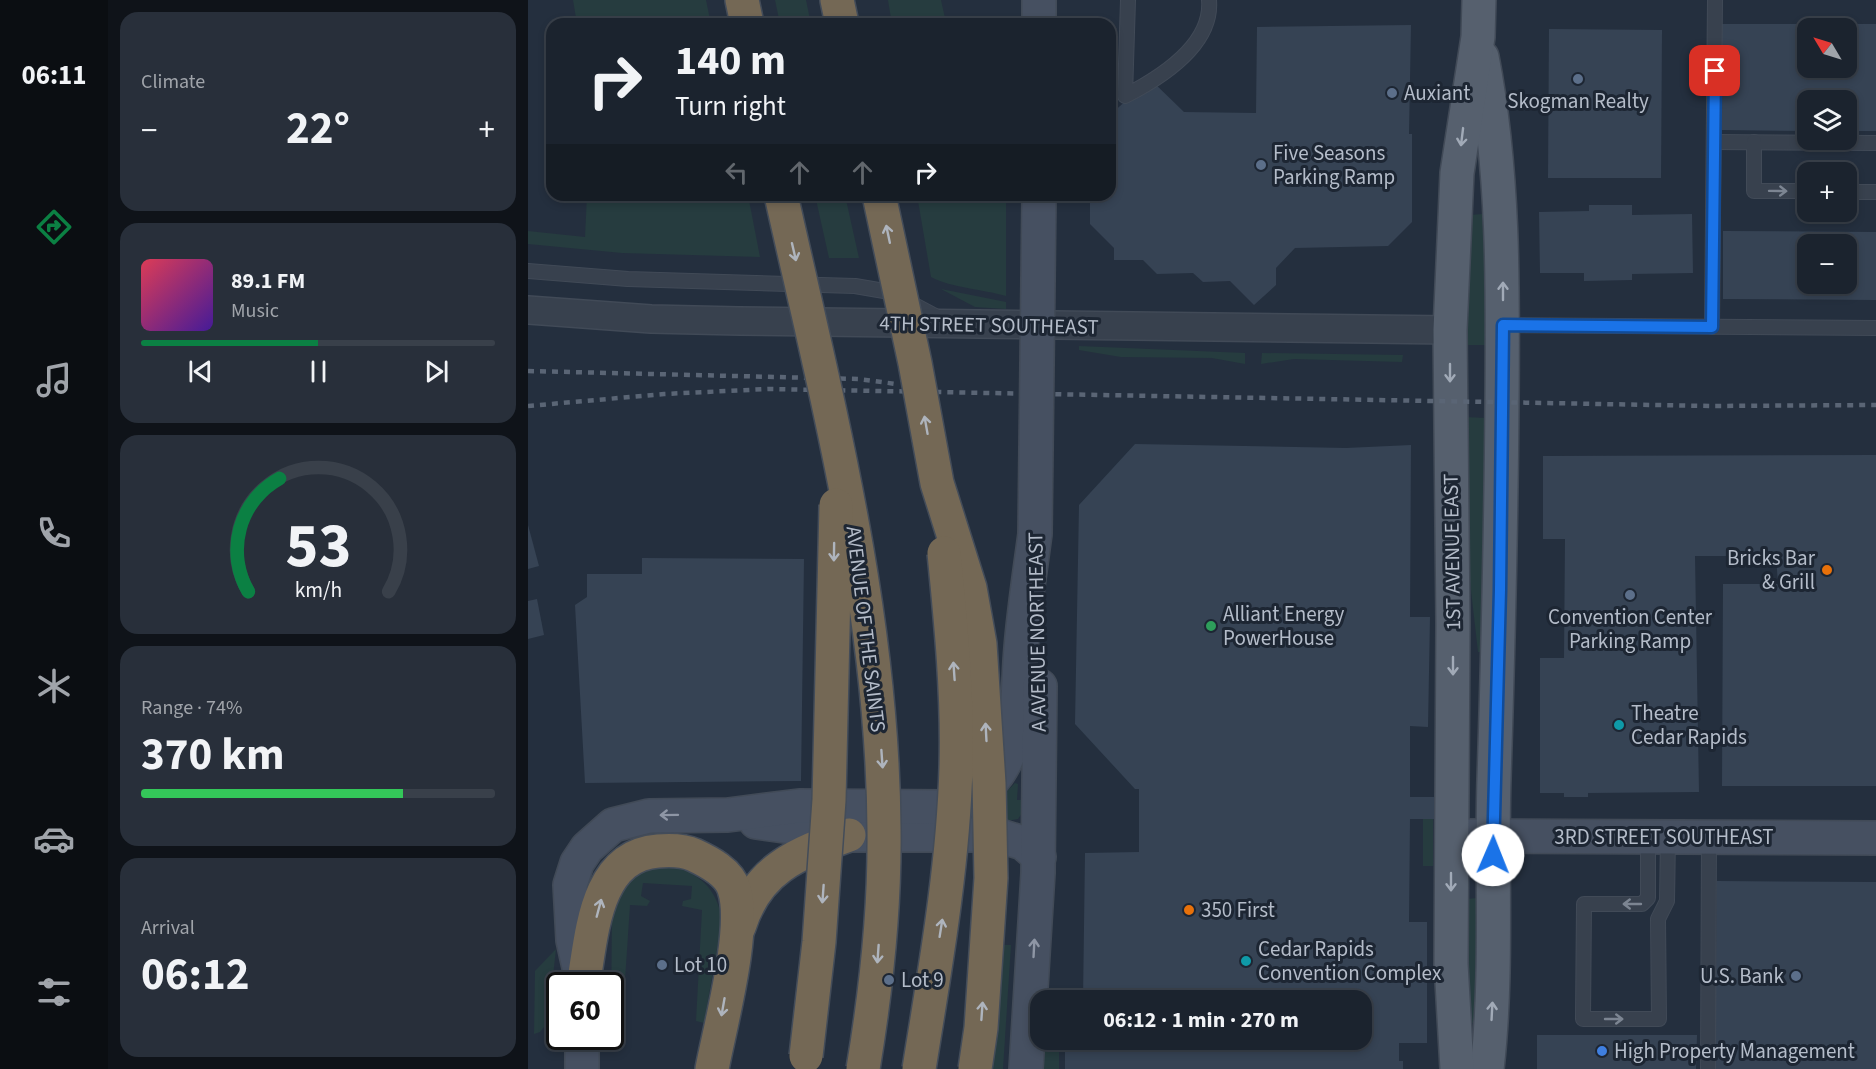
<!DOCTYPE html>
<meta charset="utf-8">
<style>
:root{--surface:#1b232e;--page:#282f3a;--text:#f1f3f6;--muted:#a0a4aa;--line:#39404a;--accent:#0b8043}
body{margin:0;font-family:"Source Sans 3",sans-serif;background:var(--page);color:var(--text);height:100vh;display:flex;flex-direction:column;font-size:22px;white-space:nowrap}
*{box-sizing:border-box;margin:0}
p{font-size:20px;color:var(--muted)}
.icon{flex:none;width:33px;height:33px;fill:none;stroke:currentColor;stroke-width:2;stroke-linecap:round;stroke-linejoin:round}
.map{position:relative;flex:1;overflow:hidden}
.sheet{display:flex;flex-direction:column;gap:12px;padding:12px;background:#0f1319;width:420px}
.sheet>*{flex:none}
.banner{position:absolute;left:18px;top:18px;width:570px;height:183px;border-radius:18px;box-shadow:0 3px 9px #0003,0 0 0 2px var(--line);background:#1b232e;color:var(--text);overflow:hidden}
.needle{width:39px;rotate:308deg}
.controls{position:absolute;left:1269px;top:18px;display:grid;gap:12px}
.controls a{display:grid;place-items:center;width:60px;height:60px;border-radius:12px;background:var(--surface);box-shadow:0 3px 9px #0003,0 0 0 2px var(--line);font-size:30px}
.speed{position:absolute;left:18px;top:972px;display:flex;gap:12px;font-size:30px;font-weight:700;text-align:center}
.speed>*{display:grid;place-content:center;width:78px;height:78px;border-radius:50%;background:var(--surface);box-shadow:0 3px 9px #0003,0 0 0 2px var(--line);line-height:1}
.speed .limit{border:3px solid #111;border-radius:9px;background:#fff;color:#111}
.pin{position:absolute;display:grid;place-items:center;width:51px;height:51px;color:#fff;margin:-26px;border-radius:12px;box-shadow:0 3px 9px #0006}
.me{position:absolute;width:66px;margin:-33px;rotate:1deg;stroke-linejoin:round;filter:drop-shadow(0 0 4px #0008)}
.turn{display:flex;align-items:center;gap:21px;height:126px;padding:0 30px;font-size:27px}
.turn .icon{width:78px;height:78px;stroke-width:2.5}
.turn b{display:block;font-size:42px;line-height:51px}
.lanes{display:flex;align-items:center;height:57px;padding:0 30px;background:#0003;justify-content:center;gap:30px;direction:ltr}
.lanes .off{opacity:.35}
.big{font-size:45px;font-weight:700;line-height:1.1}
.sheet .widget{flex:1;display:flex;flex-direction:column;justify-content:center;gap:9px;min-width:0;padding:0 21px;border-radius:18px;background:var(--page)}
.sheet .dial{align-items:center;gap:0}
.dial svg{height:156px;overflow:visible;fill:none;stroke:var(--line);stroke-width:7;stroke-linecap:round;text-anchor:middle}
.dial text{fill:var(--text);stroke:none}
.song{display:flex;align-items:center;gap:18px}
.cover{width:72px;height:72px;border-radius:9px;background:linear-gradient(135deg,hsl(350 70% 55%),hsl(260 70% 35%))}
.played{height:6px;border-radius:3px;background:linear-gradient(90deg,var(--accent) 50%,var(--line) 50%)}
.keys{display:flex;justify-content:space-around;direction:ltr}
.heat{display:flex;justify-content:space-between;align-items:center;font-size:33px;direction:ltr}
.charge{height:9px;border-radius:4px;background:linear-gradient(90deg,#34c759 74%,var(--line) 0)}
.trip{position:absolute;left:502px;top:990px;width:342px;height:60px;border-radius:18px;background:var(--surface);box-shadow:0 3px 9px #0003,0 0 0 2px var(--line);font-weight:700;line-height:60px;text-align:center}
main{display:flex;flex:1;min-height:0}
.menu{display:flex;flex-direction:column;width:108px;justify-content:space-around;align-items:center;background:#0b0e12;color:var(--muted)}
.menu .icon{width:42px;height:42px}
.menu .active{color:var(--accent)}
.menu b{font-size:27px;color:var(--text)}
.map>svg:first-child{display:block}
</style>
<main>
<nav class="menu">
<b>06:11</b>
<svg class="icon active" aria-label="directions" viewBox="0 0 24 24"><path d="M12 3l9 9-9 9-9-9zM9 14v-3h6M13 9l2 2-2 2"/></svg>
<svg class="icon" aria-label="music" viewBox="0 0 24 24"><path d="M9 18V5l10-2v13"/><circle cx="6" cy="18" r="3"/><circle cx="16" cy="16" r="3"/></svg>
<svg class="icon" aria-label="phone" viewBox="0 0 24 24"><path d="M5 4h4l2 5-3 2q2 4 5 5l2-3 5 2v4C11 20 4 13 5 4z"/></svg>
<svg class="icon" aria-label="climate" viewBox="0 0 24 24"><path d="M12 3v18M4 7l16 10M4 17L20 7"/></svg>
<svg class="icon" aria-label="car" viewBox="0 0 24 24"><path d="M5 17H2v-5l4-1 3-4h7l3 4 3 1v5h-3M9 17h6M6 11h13"/><circle cx="7" cy="17" r="2"/><circle cx="17" cy="17" r="2"/></svg>
<svg class="icon" aria-label="filters" viewBox="0 0 24 24"><path d="M4 7h16M4 17h16"/><circle cx="9" cy="7" r="2"/><circle cx="15" cy="17" r="2"/></svg>
</nav>
<section class="sheet">
<div class="widget"><p>Climate</p>
<div class="heat"><a>−</a><b class="big">22°</b><a>+</a></div>
</div>
<div class="widget">
<div class="song"><i class="cover"></i><div><b>89.1 FM</b><p>Music</p></div></div>
<div class="played"></div>
<div class="keys"><svg class="icon" aria-label="previous" viewBox="0 0 24 24"><path d="M18 5L8 12l10 7zM5 5v14"/></svg><svg class="icon" aria-label="pause" viewBox="0 0 24 24"><path d="M8 5v14M16 5v14"/></svg><svg class="icon" aria-label="next" viewBox="0 0 24 24"><path d="M6 5l10 7-10 7zM19 5v14"/></svg></div>
</div>
<div class="widget dial"><svg viewBox="0 0 100 80">
<path d="M14 69A42 42 0 1 1 86 69"/>
<path d="M14 69A42 42 0 0 1 30 11" stroke="#0b8043"/>
<text x="50" y="56" font-size="32" font-weight="700">53</text>
<text x="50" y="72" font-size="11">km/h</text>
</svg></div>
<div class="widget"><p>Range · 74%</p><b class="big">370 km</b><div class="charge"></div></div>
<div class="widget"><p>Arrival</p><b class="big">06:12</b></div>
</section>
<div class="map">
<svg width="1348" height="1069" viewBox="0 0 1348 1069">
<rect width="100%" height="100%" fill="#242f3e"/>
<!-- green -->
<g fill="#263c3f">
<path d="M45 0H178L183 24H49Z"/>
<path d="M247 0H278L283 24H252Z"/>
<path d="M360 0H413L418 23 445 24H364Z"/>
<path d="M59 195H220L232 257 94 253 0 244V231L57 237Z"/>
<path d="M287 195H317L331 258H301Z"/>
<path d="M389 195H478V296C454 289 424 288 403 277Z"/>
<path d="M954 214 957 264 958 345H938L942 215Z"/>
<path d="M413 289 478 302V309L447 307Z"/>
<path d="M551 346 717 353V364L684 358 593 357 551 350Z"/>
<path d="M734 353 875 355 874 362 766 359 733 364Z"/>
<path d="M937 417 958 418 956 652H950L941 573Z"/>
<path d="M487 783 490 784 489 800H495L494 813 490 819 473 822V797Z"/>
<rect x="895" y="819" width="10" height="47"/>
<path d="M140 866C171 871 190 890 194 921L176 1023 168 1021 174 910 154 906 155 901 163 899 164 886 115 883 113 896 122 901 119 906 102 905 94 1026 83 1025 84 906 99 883 110 874 125 867Z"/>
<path d="M949 898 947 1023H943L938 966 939 899Z"/>
<path d="M476 945H483L475 1069H458Z"/>
<path d="M28 949 20 1022 12 1032 6 1034 7 971Z"/>
<path d="M518 1040H531V1069H515Z"/>
</g>
<!-- building -->
<g fill="#364354" fill-rule="evenodd">
<path d="M1194 24H1348V131H1318V100H1280V131L1194 130ZM1280 28H1318V68H1280Z"/>
<path d="M883 25 881 134H884V222L860 246 767 248 748 268V285L726 305 702 281 675 282 665 273 629 274 615 260H586V248L562 224V195H582V115L622 79 656 112 728 113 729 27Z"/>
<path d="M1021 29 1134 30 1133 178H1020Z"/>
<path d="M1061 205H1104V215L1164 214 1165 273 1104 274V280L1056 281V273H1012L1011 212 1061 211Z"/>
<path d="M1195 231 1348 232V300L1195 299ZM1280 244H1318V284H1280Z"/>
<path d="M607 444 818 448 883 445 882 617H902L900 727 882 726V797H906V819H882L881 922H899V1043H871V1061H875V1069H537V1040H834V1000H555L557 853 611 852V789H607L547 724 551 505Z"/>
<path d="M1348 455V786H1194L1195 584H1250L1248 556H1167L1171 792 1060 793V797H1036V793H1012V658H1036L1037 539H1015V456Z"/>
<path d="M0 525 11 566 0 569Z"/>
<path d="M114 558 276 559 273 781 57 783 47 605 59 597V574H114Z"/>
<path d="M9 599 16 635 0 639V601Z"/>
<path d="M1189 881 1348 882V1069H1187Z"/>
<path d="M1009 1035H1169L1168 1069H1009Z"/>
</g>
<g fill="none" stroke-linecap="round" stroke-linejoin="round">
<!-- lane casing -->
<g stroke="#414a57" stroke-width="16">
<g id="lane">
<path d="M600 0 597 96C632 78 685 45 681 0"/>
<path d="M1186 142 1348 143"/>
<path d="M1226 142V191H1280"/>
<path d="M1318 192H1348"/>
<path d="M0 271 100 279 327 286 362 292 411 318"/>
<path d="M975 325 1348 328"/>
<path d="M1184 327 1187 0"/>
<path d="M1120 837V898L1114 904H1056L1055 1019H1131L1130 919 1139 901 1140 837"/>
<path d="M1180 1069 1181 837"/>
</g>
</g>
<!-- street casing -->
<g stroke="#414a57" stroke-width="30">
<path id="street" d="M0 310 123 319 211 321 922 330"/>
</g>
<!-- secondary casing -->
<g stroke="#414a57" stroke-width="36">
<g id="secondary">
<path d="M511 0V24"/>
<path d="M228 822 321 835H469L495 843 511 857"/>
<path d="M924 836 1348 838"/>
<path d="M55 985 45 940 42 885 49 863 59 848 85 825 121 816 200 815 271 806 421 807C499 782 487 713 493 648 496 610 502 572 507 534"/>
<path d="M54 1069V1036"/>
<path d="M498 1069 510 873 512 686"/>
</g>
</g>
<!-- primary casing -->
<g stroke="#414a57" stroke-width="36">
<g id="primary">
<path d="M954 57C976 170 975 287 974 402 973 528 970 653 966 779 963 875 970 973 959 1069"/>
<path d="M929 1069 923 964 925 624 922 330 929 173 950 37 951 0"/>
</g>
</g>
<!-- highway casing -->
<g stroke="#434c59" stroke-width="36">
<g id="highway">
<path d="M214 0 219 24"/>
<path d="M309 0 314 24"/>
<path d="M211 927C229 869 268 854 321 835"/>
<path d="M55 986C64 936 66 856 130 851 142 850 155 850 166 855 181 862 201 872 206 889 219 928 192 1026 184 1069"/>
</g>
</g>
<!-- lane -->
<use href="#lane" stroke="#38414e" stroke-width="14"/>
<!-- street -->
<use href="#street" stroke="#38414e" stroke-width="27"/>
<!-- secondary -->
<use href="#secondary" stroke="#465061" stroke-width="33"/>
<!-- primary -->
<use href="#primary" stroke="#56606e" stroke-width="33"/>
<!-- highway -->
<use href="#highway" stroke="#746855" stroke-width="33"/>
<!-- rail -->
<g stroke="#5a6575" stroke-width="4.5" stroke-dasharray="6 6" stroke-linecap="butt">
<path d="M0 371 331 379 368 384"/>
<path d="M0 406 136 394 240 389 1183 406 1348 405"/>
</g>
<!-- secondary-bridge casing -->
<g stroke="#414a57" stroke-width="36" stroke-linecap="butt">
<path id="secondary-bridge" d="M507 534 511 195"/>
</g>
<!-- highway-bridge casing -->
<g stroke="#434c59" stroke-width="36" stroke-linecap="butt">
<g id="highway-bridge">
<path d="M253 195C300 404 355 614 356 830 357 909 348 991 335 1069"/>
<path d="M351 195 387 363 409 483 442 588 452 644 461 783 463 878 453 1028 447 1069"/>
<path d="M278 1056 291 942 301 800 308 505"/>
<path d="M391 1069C407 969 425 868 428 767 430 695 423 624 416 553"/>
</g>
</g>
<!-- secondary-bridge -->
<use href="#secondary-bridge" stroke="#465061" stroke-width="33"/>
<!-- highway-bridge -->
<use href="#highway-bridge" stroke="#746855" stroke-width="33"/>
</g>
<!-- one-way arrows -->
<defs><path id="oneway-shaft" d="M-6 0H5M1.5-3L5.5 0L1.5 3" fill="none" stroke-width="1.6" stroke-linecap="round" stroke-linejoin="round" transform="scale(1.5)"/></defs>
<g stroke="#a1aab7">
<use href="#oneway-shaft" transform="translate(934 137) rotate(97)"/>
<use href="#oneway-shaft" transform="translate(975 291) rotate(-90)"/>
<use href="#oneway-shaft" transform="translate(922 373) rotate(90)"/>
<use href="#oneway-shaft" transform="translate(925 666) rotate(90)"/>
<use href="#oneway-shaft" transform="translate(923 882) rotate(90)"/>
<use href="#oneway-shaft" transform="translate(964 1011) rotate(-87)"/>
</g>
<g stroke="#7c8592">
<use href="#oneway-shaft" transform="translate(1250 191) rotate(1)"/>
<use href="#oneway-shaft" transform="translate(1104 904) rotate(180)"/>
<use href="#oneway-shaft" transform="translate(1086 1019)"/>
</g>
<g stroke="#aeb4bd">
<use href="#oneway-shaft" transform="translate(360 234) rotate(-102)"/>
<use href="#oneway-shaft" transform="translate(266 252) rotate(77)"/>
<use href="#oneway-shaft" transform="translate(398 425) rotate(-100)"/>
<use href="#oneway-shaft" transform="translate(306 552) rotate(91)"/>
<use href="#oneway-shaft" transform="translate(426 671) rotate(-94)"/>
<use href="#oneway-shaft" transform="translate(458 732) rotate(-93)"/>
<use href="#oneway-shaft" transform="translate(354 759) rotate(86)"/>
<use href="#oneway-shaft" transform="translate(295 894) rotate(94)"/>
<use href="#oneway-shaft" transform="translate(71 908) rotate(-75)"/>
<use href="#oneway-shaft" transform="translate(413 928) rotate(-81)"/>
<use href="#oneway-shaft" transform="translate(350 954) rotate(94)"/>
<use href="#oneway-shaft" transform="translate(195 1007) rotate(100)"/>
<use href="#oneway-shaft" transform="translate(454 1011) rotate(-86)"/>
</g>
<g stroke="#8e96a5">
<use href="#oneway-shaft" transform="translate(141 815) rotate(179)"/>
<use href="#oneway-shaft" transform="translate(506 948) rotate(-87)"/>
</g>
<g fill="none" stroke-linecap="round" stroke-linejoin="round">
<!-- route casing -->
<g stroke="#114b97" stroke-width="15">
<path id="route" d="M965 855 972 590 975 325 1184 327 1187 71"/>
</g>
<!-- route -->
<use href="#route" stroke="#1a73e8" stroke-width="10"/>
</g>
<!-- markers -->
<g fill="#5c6f8a" stroke="#1d2633" stroke-width="2">
<circle cx="1050" cy="79" r="6"/>
<circle cx="864" cy="93" r="6"/>
<circle cx="733" cy="165" r="6"/>
<circle cx="1102" cy="595" r="6"/>
<circle cx="134" cy="965" r="6"/>
<circle cx="1268" cy="976" r="6"/>
<circle cx="361" cy="980" r="6"/>
</g>
<g fill="#e8710a" stroke="#1d2633" stroke-width="2">
<circle cx="1299" cy="570" r="6"/>
<circle cx="661" cy="910" r="6"/>
</g>
<circle fill="#2e9e5b" stroke="#1d2633" stroke-width="2" cx="683" cy="626" r="6"/>
<g fill="#0f9aa8" stroke="#1d2633" stroke-width="2">
<circle cx="1091" cy="725" r="6"/>
<circle cx="718" cy="961" r="6"/>
</g>
<circle fill="#3f7fe0" stroke="#1d2633" stroke-width="2" cx="1074" cy="1051" r="6"/>
<g text-anchor="middle" dominant-baseline="central" stroke-width="6" stroke-linejoin="round" paint-order="stroke">
<!-- poi labels -->
<g font-size="21" fill="#b4bcc9" stroke="#1d2633" text-anchor="start">
<text x="876" y="93">Auxiant</text>
<text x="1050" y="101" text-anchor="middle">Skogman Realty</text>
<text x="745" y="153">Five Seasons<tspan x="745" dy="24">Parking Ramp</tspan></text>
<text x="1287" y="558" text-anchor="end">Bricks Bar<tspan x="1287" dy="24">&amp; Grill</tspan></text>
<text x="695" y="614">Alliant Energy<tspan x="695" dy="24">PowerHouse</tspan></text>
<text x="1102" y="617" text-anchor="middle">Convention Center<tspan x="1102" dy="24">Parking Ramp</tspan></text>
<text x="1103" y="713">Theatre<tspan x="1103" dy="24">Cedar Rapids</tspan></text>
<text x="673" y="910">350 First</text>
<text x="730" y="949">Cedar Rapids<tspan x="730" dy="24">Convention Complex</tspan></text>
<text x="146" y="965">Lot 10</text>
<text x="1256" y="976" text-anchor="end">U.S. Bank</text>
<text x="373" y="980">Lot 9</text>
<text x="1086" y="1051">High Property Management</text>
</g>
<!-- street labels -->
<g font-size="21" fill="#b4bcc9" stroke="#1d2633">
<text transform="translate(461 325) rotate(1)">4TH STREET SOUTHEAST</text>
<text transform="translate(924 552) rotate(-91)">1ST AVENUE EAST</text>
<text transform="translate(338 629) rotate(83)">AVENUE OF THE SAINTS</text>
<text transform="translate(509 632) rotate(-91)">A AVENUE NORTHEAST</text>
<text x="1136" y="837">3RD STREET SOUTHEAST</text>
</g>
</g>
</svg>
<div class="controls">
<a><svg class="needle" viewBox="-14 -14 28 28"><path d="M0-13l5 13h-10z" fill="#e53935"/><path d="M0 13l5-13h-10z" fill="#a0a4aa"/></svg></a>
<a><svg class="icon" aria-label="layers" viewBox="0 0 24 24"><path d="M12 4l9 5-9 5-9-5zM3 14l9 5 9-5"/></svg></a>
<a>+</a>
<a>−</a>
</div>
<div class="speed"><div class="limit">60</div></div>
<div class="pin" style="left:1187px;top:71px;background:#d93025"><svg class="icon" aria-label="arrive" viewBox="0 0 24 24"><path d="M6 21V4h12l-3 4 3 4H6"/></svg></div>
<svg class="me" style="left:965px;top:855px" viewBox="-20 -20 40 40"><circle r="19" fill="#fff"/><path d="M0-13L10 11 0 6-10 11z" fill="#1a73e8"/></svg>
<div class="trip">06:12 · 1 min · 270 m</div>
<div class="banner">
<div class="turn"><svg class="icon" aria-label="right" viewBox="0 0 24 24"><path d="M7 20v-9h11M14 6l5 5-5 5"/></svg><div><b>140 m</b>Turn right</div></div>
<div class="lanes"><svg class="icon off" aria-label="left" viewBox="0 0 24 24"><path d="M17 20v-9H6M10 6l-5 5 5 5"/></svg><svg class="icon off" aria-label="ahead" viewBox="0 0 24 24"><path d="M12 20V5M6 11l6-6 6 6"/></svg><svg class="icon off" aria-label="ahead" viewBox="0 0 24 24"><path d="M12 20V5M6 11l6-6 6 6"/></svg><svg class="icon" aria-label="right" viewBox="0 0 24 24"><path d="M7 20v-9h11M14 6l5 5-5 5"/></svg></div>
</div>
</div>
</main>
